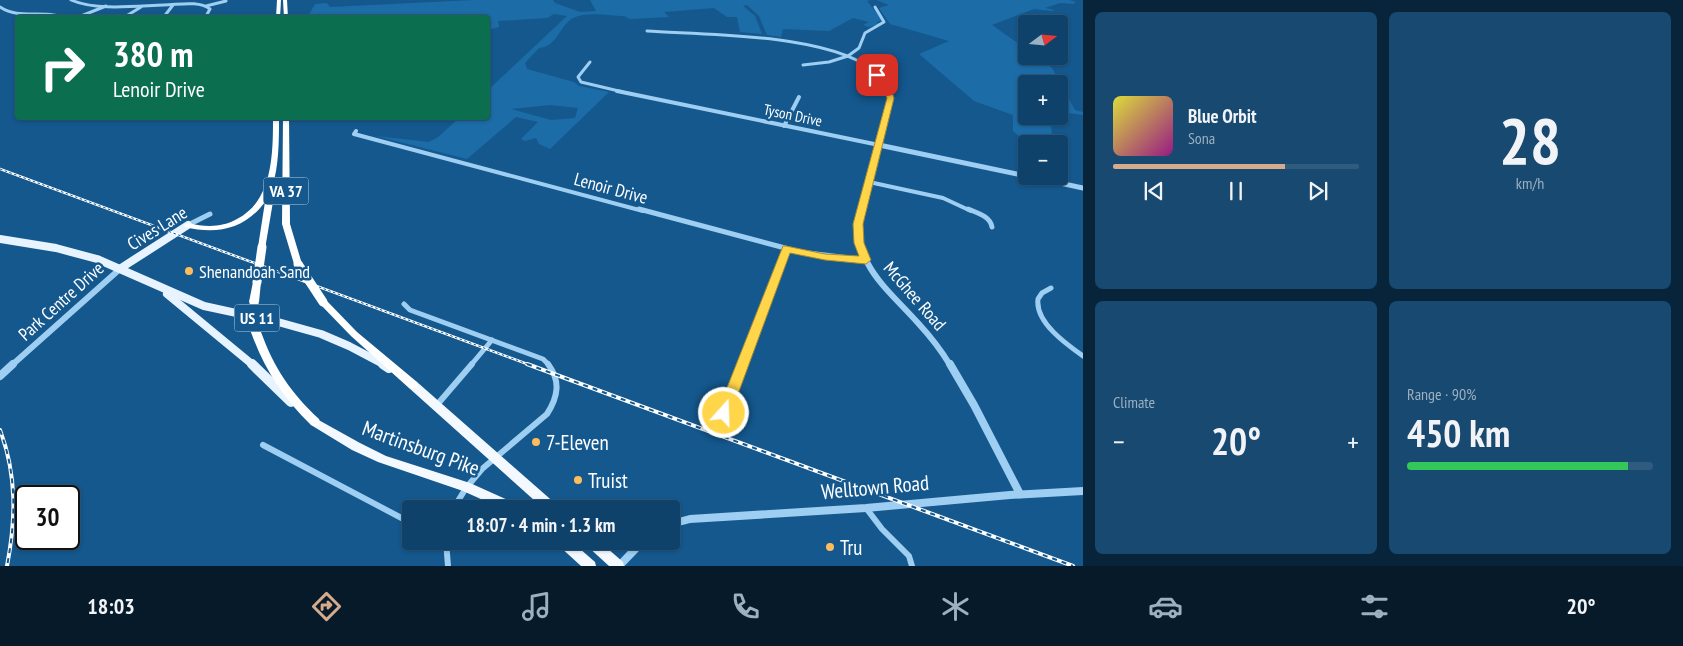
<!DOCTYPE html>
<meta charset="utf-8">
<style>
:root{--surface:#0f426a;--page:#184970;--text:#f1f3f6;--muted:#9bb0c1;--line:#2f5b7e;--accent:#d6ab8b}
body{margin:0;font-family:"PT Sans Narrow",sans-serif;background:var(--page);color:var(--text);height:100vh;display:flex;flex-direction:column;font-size:19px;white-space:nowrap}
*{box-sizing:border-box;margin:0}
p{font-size:16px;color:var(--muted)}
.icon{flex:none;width:28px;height:28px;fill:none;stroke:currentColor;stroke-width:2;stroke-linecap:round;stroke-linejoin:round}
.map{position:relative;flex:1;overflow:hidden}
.panel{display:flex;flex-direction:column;gap:12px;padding:12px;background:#08243a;width:600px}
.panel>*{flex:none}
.top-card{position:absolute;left:15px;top:15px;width:475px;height:105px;border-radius:5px;box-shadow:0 1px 4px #0004,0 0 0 1px var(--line);background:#0b6e4f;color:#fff;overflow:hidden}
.needle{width:32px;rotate:74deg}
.buttons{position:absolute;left:1018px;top:15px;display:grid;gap:10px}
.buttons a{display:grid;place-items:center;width:50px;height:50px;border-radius:5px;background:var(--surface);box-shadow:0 1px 4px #0004,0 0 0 1px var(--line);font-size:25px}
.speed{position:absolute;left:15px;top:485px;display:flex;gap:10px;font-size:25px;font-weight:700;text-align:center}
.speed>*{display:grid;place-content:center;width:65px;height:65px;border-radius:50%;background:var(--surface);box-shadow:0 1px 4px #0004,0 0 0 1px var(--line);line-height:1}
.speed .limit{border:2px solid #111;border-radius:8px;background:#fff;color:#111}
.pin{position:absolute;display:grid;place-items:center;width:42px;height:42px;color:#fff;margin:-21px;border-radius:10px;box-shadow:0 2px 8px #0006}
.me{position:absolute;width:55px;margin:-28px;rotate:20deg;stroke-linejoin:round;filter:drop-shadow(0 0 4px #0008)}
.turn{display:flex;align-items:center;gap:18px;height:105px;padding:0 15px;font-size:22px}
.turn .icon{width:65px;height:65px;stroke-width:2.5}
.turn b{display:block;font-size:35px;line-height:42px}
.big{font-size:38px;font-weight:800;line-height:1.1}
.panel .widget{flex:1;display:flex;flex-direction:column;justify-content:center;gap:8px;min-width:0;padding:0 18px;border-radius:8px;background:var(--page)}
.panel .dial{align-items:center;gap:0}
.dial b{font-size:65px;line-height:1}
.song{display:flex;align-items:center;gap:15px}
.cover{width:60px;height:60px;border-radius:8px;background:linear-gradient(135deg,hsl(60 70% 55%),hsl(310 70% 35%))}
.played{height:5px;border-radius:2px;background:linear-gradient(90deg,var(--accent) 70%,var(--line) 70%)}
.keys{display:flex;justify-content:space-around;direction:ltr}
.heat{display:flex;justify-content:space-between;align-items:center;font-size:28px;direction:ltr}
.charge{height:8px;border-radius:4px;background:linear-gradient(90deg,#34c759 90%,var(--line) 0)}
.panel .tiles{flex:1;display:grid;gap:12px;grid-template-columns:repeat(2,1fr)}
.trip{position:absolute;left:402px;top:500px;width:278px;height:50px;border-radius:5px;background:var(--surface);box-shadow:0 1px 4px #0004,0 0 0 1px var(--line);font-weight:800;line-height:50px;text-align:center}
.dock{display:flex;height:80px;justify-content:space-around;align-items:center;background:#061a2a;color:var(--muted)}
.dock .icon{width:35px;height:35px}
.dock .on{color:var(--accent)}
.dock b{font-size:22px;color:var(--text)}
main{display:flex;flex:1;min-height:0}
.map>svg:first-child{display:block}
</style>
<main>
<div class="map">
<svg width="1083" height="566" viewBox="0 0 1083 566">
<rect width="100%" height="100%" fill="#14588e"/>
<!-- green -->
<g fill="#1c6ca8" fill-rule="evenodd">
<path d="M474 0H553L555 3 580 12 596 11 590 0H871L867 1 882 20 877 22 878 24 869 27 863 25 869 22 853 18 829 31 783 29 781 37 767 35 759 16 747 5 743 6 755 16 762 34 740 32 737 17H727L714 8 664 12 669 17 630 19 624 16C610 16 587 11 573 18 560 25 557 47 539 48L525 63 527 69 574 82 579 86 609 92 550 149 539 144 536 138 525 141 521 139 538 122 516 117 467 159 376 136 429 142 437 138 459 118H488V90L567 16 554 14 547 18 498 21 499 27 488 30V18H307L315 4 327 3 330 7ZM550 105 578 108 575 118 551 120 511 109Z"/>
<path d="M876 0H1070L1076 2 1073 4 1060 3 1045 8 1055 10 1052 11 1034 9 992 25 1026 49V56H1038L1052 68 1075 110 1083 112V115L1068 113 1059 114V84H1026V116H1050L1053 144H1028L1013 131V115L974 101 919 54 949 41 890 24 879 8 889 5Z"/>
</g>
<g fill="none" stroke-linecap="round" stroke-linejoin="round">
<!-- minor-far3 -->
<g stroke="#9ecef1" stroke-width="3">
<path d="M71 0C96 11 136 6 164 5 178 5 198 0 210 9L205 18"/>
<path d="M206 6 226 1"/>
<path d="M0 7C19 20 44 9 65 18"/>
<path d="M76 18 106 6"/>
<path d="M123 18 141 7"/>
<path d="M163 18 173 5"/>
<path d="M647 31C704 35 838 33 878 75 882 79 885 87 888 92"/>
<path d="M590 62 578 77 581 82 623 92"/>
<path d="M803 65 829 62 848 56 859 48 865 33 884 22 875 7"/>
</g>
<!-- minor-far2 -->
<g stroke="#9ecef1" stroke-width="4">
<path d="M617 91 879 145 891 98 887 91"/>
<path d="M784 126 799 97"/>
<path d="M356 131 354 134 643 211"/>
<path d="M869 182 943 198 971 211"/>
</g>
<!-- minor-far1 -->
<g stroke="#9ecef1" stroke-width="5">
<path d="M639 209 800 252 866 260"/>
<path d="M968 209C977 213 990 216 992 227"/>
<path d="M188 225 210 214"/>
<path d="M1051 288 1042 293 1038 299C1035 322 1066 344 1083 356"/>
<path d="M404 304 410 310 543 359 549 365"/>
<path d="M471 365 492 340"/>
<path d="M742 365 787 249"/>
</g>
<!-- minor -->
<g stroke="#9ecef1" stroke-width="6">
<path d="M436 406 472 364"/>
<path d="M724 413 743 364"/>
<path d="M263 445 411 523"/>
<path d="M866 508 882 529 909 556 912 566"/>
<path d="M453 509 466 488 482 469 547 414C558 397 561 381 548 364"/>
<path d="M446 541 448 566"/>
</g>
<!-- tertiary-far2 -->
<g stroke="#9ecef1" stroke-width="5">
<path d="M1028 176 1083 188"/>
<path d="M861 211 879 145 1026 176"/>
</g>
<!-- tertiary-far1 -->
<g stroke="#9ecef1" stroke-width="6">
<path d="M861 209C850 263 886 287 918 323 930 336 941 350 950 365"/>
<path d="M12 365 121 268"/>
</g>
<!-- tertiary -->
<g stroke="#9ecef1" stroke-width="8">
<path d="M950 364 974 405 1020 494"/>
<path d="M0 376 13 364"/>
<path d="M671 524 690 519 866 508 1010 495 1083 491"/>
<path d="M619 566 643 541"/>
</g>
<!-- primary-far1 -->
<g stroke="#e7f3ff" stroke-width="8">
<path d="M0 239 56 248 97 259 204 306 278 322 321 334 349 346 385 365"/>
<path d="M121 268 188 225"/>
<path d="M167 294 253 365"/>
</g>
<!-- primary -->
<g stroke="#e7f3ff" stroke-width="10">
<path d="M252 364 291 402"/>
<path d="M383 364 389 368"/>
</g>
<!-- trunk -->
<g fill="#f3f9ff" fill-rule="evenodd">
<path d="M413 381 417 382 557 505 559 509H544L409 388 408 385 409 382Z"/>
<path d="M315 418 360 443 386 456 470 483 519 505 521 509H503L463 491 378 462 352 450 311 425 310 422 311 419Z"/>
<path d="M556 541H571L595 562 596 566H581L558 545Z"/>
<path d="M584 541H599L623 562 624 566H609L586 545Z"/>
</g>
<!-- motorway -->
<g fill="#fff" fill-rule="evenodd">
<path d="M277 0H281L280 18H276Z"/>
<path d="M283 0H287L288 18H284Z"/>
<path d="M273 118H279C279 141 279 166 272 188L275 190 265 249H259L258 247 265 202C245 229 217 235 185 227L184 225 188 223C205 227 221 228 237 219 273 201 273 153 273 118Z"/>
<path d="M283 118H289L290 224 302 264 298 267 294 264 282 224Z"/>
<path d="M257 279 261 282 259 302 254 305 249 302 253 282Z"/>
<path d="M323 299 326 300 357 332 417 382 418 385 417 388 413 389 409 388 351 336 320 304 318 302 320 300Z"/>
<path d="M256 329 259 330 261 332C274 368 291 393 319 419L320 422 319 425 315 426 311 425C283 398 264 369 251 332L253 330Z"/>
</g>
<!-- rail-far1 casing -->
<g stroke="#fff" stroke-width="2.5">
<path id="rail-far1" d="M0 169 530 365"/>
</g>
<!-- rail casing -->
<g stroke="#fff" stroke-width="4">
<g id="rail">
<path d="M527 364 1073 566"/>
<path d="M0 430C17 475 16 519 7 566"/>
</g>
</g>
<!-- rail-far1 -->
<use href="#rail-far1" stroke="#14588e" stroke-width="1" stroke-dasharray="2.5" stroke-linecap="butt"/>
<!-- rail -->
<use href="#rail" stroke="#14588e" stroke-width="2" stroke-dasharray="5" stroke-linecap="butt"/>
<!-- motorway-bridge -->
<g stroke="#fff" stroke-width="9">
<path d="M298 264 323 302"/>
<path d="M257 282 262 247"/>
<path d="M254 302 256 332"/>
</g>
</g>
<!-- route -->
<path fill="#ffd54a" stroke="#a68a30" d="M874 73H879L889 84 894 98 863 224 864 243 871 260 866 264 825 260 790 253 731 413 729 416 724 418 719 416 717 413 783 246H786L825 254 859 256 854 243 853 224 887 98 882 85 873 75Z"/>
<!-- markers -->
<g fill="#ffbc5d" stroke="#14588e" stroke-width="2">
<circle cx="189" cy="271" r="5"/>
<circle cx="536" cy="442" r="5"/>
<circle cx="578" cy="480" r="5"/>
<circle cx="830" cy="547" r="5"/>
</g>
<g text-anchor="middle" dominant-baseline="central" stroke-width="5" stroke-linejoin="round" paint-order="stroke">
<!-- far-street labels -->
<g font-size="15" fill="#fff" stroke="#14588e">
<text transform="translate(793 115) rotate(12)">Tyson Drive</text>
</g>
<!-- shield labels -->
<g fill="#14588e" stroke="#b8cddd" stroke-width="1">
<rect x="263.5" y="177.5" width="45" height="27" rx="4"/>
<rect x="234.5" y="304.5" width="45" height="27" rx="4"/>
</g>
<g font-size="16" font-weight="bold" fill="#fff">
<text x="286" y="191">VA 37</text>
<text x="257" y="318">US 11</text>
</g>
<!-- street labels -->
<g font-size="18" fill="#fff" stroke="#14588e">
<text transform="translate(611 188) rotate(15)">Lenoir Drive</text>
<text transform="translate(157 228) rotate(-32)">Cives Lane</text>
<text transform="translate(915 296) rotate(49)">McGhee Road</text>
<text transform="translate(61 301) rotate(-42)">Park Centre Drive</text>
</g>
<!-- poi labels -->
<g font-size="18" fill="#fff" stroke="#14588e" text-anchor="start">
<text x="199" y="271">Shenandoah Sand</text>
</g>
<!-- near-poi labels -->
<g font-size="21" fill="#fff" stroke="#14588e" text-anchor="start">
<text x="546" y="442">7-Eleven</text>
<text x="588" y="480">Truist</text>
<text x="840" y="547">Tru</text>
</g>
<!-- near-street labels -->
<g font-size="21" fill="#fff" stroke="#14588e">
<text transform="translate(421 448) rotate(20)">Martinsburg Pike</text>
<text transform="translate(875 487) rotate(-5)">Welltown Road</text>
</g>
</g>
</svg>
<div class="buttons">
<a><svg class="needle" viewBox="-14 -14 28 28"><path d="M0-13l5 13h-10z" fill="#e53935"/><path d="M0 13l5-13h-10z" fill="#9bb0c1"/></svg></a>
<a>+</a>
<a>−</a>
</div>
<div class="speed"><div class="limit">30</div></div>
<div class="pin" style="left:877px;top:75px;background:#d93025"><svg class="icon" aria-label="arrive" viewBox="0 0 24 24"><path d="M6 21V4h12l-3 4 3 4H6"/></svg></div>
<svg class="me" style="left:724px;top:413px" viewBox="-20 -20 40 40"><circle r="17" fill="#ffd54a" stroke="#fff" stroke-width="3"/><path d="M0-11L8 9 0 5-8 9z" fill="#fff"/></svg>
<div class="trip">18:07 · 4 min · 1.3 km</div>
<div class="top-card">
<div class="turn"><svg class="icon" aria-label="right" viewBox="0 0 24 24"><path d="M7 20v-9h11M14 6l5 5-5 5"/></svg><div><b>380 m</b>Lenoir Drive</div></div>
</div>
</div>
<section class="panel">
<div class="tiles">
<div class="widget">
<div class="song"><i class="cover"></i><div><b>Blue Orbit</b><p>Sona</p></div></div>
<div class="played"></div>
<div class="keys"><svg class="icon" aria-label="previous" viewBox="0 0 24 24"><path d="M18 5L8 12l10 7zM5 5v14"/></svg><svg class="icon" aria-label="pause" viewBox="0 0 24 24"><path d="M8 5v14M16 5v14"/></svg><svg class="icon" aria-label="next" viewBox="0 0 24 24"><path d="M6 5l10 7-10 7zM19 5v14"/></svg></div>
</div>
<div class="widget dial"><b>28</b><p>km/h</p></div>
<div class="widget"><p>Climate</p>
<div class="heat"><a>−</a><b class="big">20°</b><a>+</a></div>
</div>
<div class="widget"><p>Range · 90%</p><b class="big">450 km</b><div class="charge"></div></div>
</div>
</section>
</main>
<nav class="dock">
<b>18:03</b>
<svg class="icon on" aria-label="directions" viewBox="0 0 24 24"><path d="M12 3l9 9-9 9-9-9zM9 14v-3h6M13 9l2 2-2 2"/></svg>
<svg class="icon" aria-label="music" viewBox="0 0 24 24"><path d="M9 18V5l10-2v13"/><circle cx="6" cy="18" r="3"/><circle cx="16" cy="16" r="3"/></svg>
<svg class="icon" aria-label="phone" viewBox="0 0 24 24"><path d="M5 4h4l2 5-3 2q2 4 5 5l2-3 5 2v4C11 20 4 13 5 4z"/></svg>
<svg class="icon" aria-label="climate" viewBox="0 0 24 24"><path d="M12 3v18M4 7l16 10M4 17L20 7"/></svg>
<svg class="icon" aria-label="car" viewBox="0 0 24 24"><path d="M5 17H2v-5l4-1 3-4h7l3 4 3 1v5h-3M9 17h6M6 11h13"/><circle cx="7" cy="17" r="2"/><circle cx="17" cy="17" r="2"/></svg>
<svg class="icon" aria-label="filters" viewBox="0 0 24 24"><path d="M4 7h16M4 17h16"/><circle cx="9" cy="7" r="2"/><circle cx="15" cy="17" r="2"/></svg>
<b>20°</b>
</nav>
